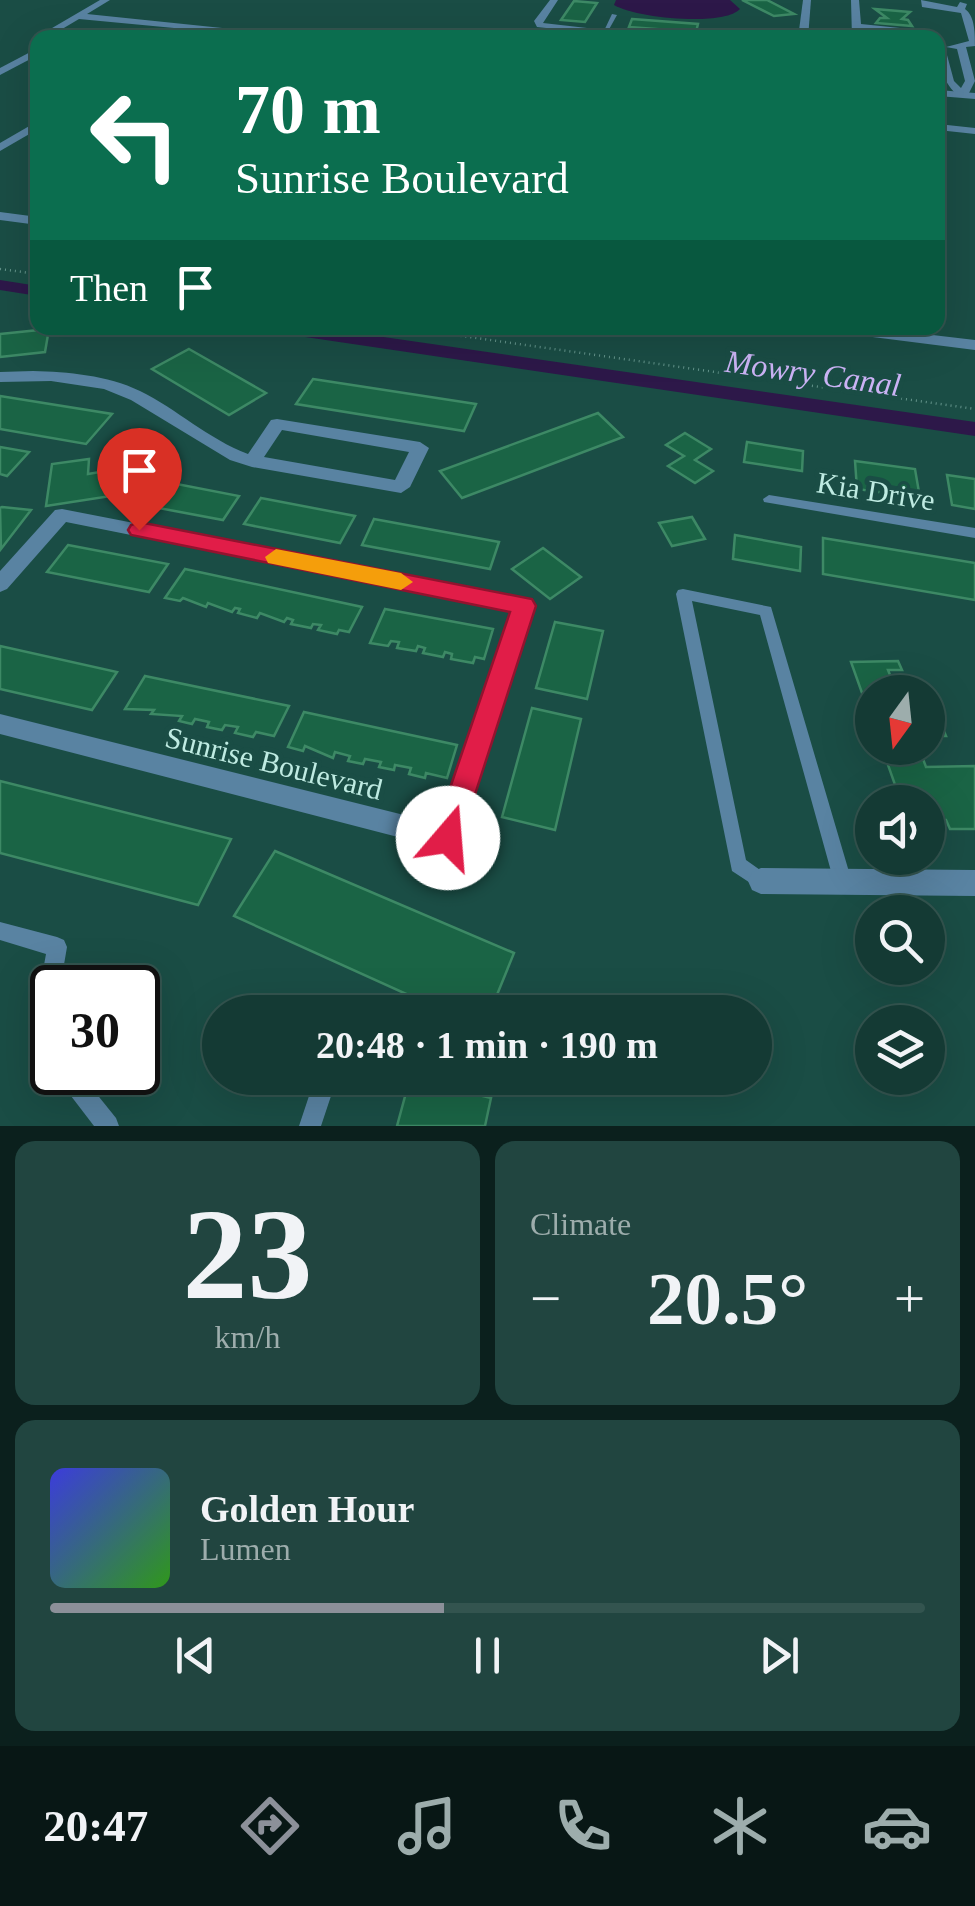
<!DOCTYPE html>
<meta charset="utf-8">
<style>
:root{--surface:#143a34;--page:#214540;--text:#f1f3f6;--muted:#9dadac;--line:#33544f;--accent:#8c9099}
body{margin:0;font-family:Georgia,serif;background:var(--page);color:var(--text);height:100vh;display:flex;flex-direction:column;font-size:38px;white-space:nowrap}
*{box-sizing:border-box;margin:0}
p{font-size:32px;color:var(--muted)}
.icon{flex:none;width:55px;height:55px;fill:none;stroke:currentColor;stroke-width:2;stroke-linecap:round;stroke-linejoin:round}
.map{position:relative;height:1126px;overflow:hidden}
.sheet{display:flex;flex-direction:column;gap:15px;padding:15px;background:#0b201d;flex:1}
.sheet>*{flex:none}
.guide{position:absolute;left:30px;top:30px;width:915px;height:305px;border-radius:20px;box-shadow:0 10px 40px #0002,0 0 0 2px var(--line);background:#0b6e4f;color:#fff;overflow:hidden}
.needle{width:65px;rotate:195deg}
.fabs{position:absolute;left:855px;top:675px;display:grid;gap:20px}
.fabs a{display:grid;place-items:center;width:90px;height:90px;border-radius:50%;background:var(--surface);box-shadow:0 10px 40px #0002,0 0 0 2px var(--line);font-size:50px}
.speed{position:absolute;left:30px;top:965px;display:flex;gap:20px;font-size:50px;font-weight:700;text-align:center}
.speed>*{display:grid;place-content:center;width:130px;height:130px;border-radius:50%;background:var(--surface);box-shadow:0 10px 40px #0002,0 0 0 2px var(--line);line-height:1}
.speed .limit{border:5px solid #111;border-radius:15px;background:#fff;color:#111}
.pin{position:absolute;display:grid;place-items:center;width:85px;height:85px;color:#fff;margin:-102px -42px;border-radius:50% 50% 50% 0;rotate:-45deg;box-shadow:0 0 10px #0007}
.pin .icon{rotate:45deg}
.me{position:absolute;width:110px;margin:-55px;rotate:18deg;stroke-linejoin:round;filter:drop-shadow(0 0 8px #0008)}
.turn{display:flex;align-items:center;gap:35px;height:210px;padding:0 40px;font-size:45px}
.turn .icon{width:130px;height:130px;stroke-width:2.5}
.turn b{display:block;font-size:70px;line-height:85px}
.then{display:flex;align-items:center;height:95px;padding:0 40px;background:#0003;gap:20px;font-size:38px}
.big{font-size:75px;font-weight:600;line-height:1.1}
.sheet .card{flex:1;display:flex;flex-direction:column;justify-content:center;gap:15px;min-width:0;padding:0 35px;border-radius:20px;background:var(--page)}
.sheet .dial{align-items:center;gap:0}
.dial b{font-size:130px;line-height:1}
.song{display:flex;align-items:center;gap:30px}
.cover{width:120px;height:120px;border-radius:15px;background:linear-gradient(135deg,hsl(240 70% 55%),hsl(110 70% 35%))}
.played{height:10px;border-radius:5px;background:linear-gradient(90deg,var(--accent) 45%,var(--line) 45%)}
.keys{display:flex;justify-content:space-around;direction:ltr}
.heat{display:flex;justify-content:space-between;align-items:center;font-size:55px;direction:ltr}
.sheet .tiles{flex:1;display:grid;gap:15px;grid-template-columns:1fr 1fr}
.card:last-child{grid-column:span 2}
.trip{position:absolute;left:202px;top:995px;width:570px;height:100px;border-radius:50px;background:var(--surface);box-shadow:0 10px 40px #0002,0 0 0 2px var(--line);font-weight:600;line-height:100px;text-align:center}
.tab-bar{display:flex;height:160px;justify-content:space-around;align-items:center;background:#081715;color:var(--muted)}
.tab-bar .icon{width:70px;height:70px}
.tab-bar .selected{color:var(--accent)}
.tab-bar b{font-size:45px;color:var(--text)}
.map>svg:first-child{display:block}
</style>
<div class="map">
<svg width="975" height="1126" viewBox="0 0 975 1126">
<rect width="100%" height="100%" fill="#1a4d45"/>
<!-- water -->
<path fill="#2d1849" d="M616 0H730L740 9C723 27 636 18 614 5Z"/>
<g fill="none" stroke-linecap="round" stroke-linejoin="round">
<!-- canal -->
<g fill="#2d1849" fill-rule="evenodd">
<path d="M0 280 38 286V296L0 290Z"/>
<path d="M276 328H321L975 422V436L285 334Z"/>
</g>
</g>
<!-- building -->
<g fill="#1a6445" stroke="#3d8965" stroke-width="2.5">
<path d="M742 0H767L794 14 774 16Z"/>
<path d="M574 1 597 3 585 22 561 20Z"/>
<path d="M875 9 910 12 902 19 908 20 912 26 876 23 880 18H887Z"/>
<path d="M632 19 698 24 696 32 629 27Z"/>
<path d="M49 329 45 352 0 357V334Z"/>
<path d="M189 349 266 393 229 415 152 369Z"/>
<path d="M313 379 476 404 464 431 296 404Z"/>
<path d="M0 396 112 414 86 444 0 429Z"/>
<path d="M598 413 623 437 462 498 440 471Z"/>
<path d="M685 433 711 449 695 460 713 471 695 483 668 466 684 456 666 445Z"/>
<path d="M747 442 803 451 802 471 744 462Z"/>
<path d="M0 447 29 452 7 476 0 474Z"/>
<path d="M89 459 88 474 112 470 111 496 46 506 52 464Z"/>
<path d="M855 461 915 469 920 498 857 489Z"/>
<path d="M947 475 975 479V509L952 505Z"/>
<path d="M151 479 239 496 223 520 132 503Z"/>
<path d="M261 498 355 516 340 543 244 524Z"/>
<path d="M2 507 31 510 1 549 0 508Z"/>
<path d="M692 517 705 539 672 546 659 523Z"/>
<path d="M374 519 499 542 490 569 362 545Z"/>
<path d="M735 535 801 547 800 571 733 559Z"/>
<path d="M823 538 975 563V600L823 574Z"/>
<path d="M68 545 168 564 149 592 47 572Z"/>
<path d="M543 548 581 577 550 599 512 569Z"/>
<path d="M185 569 362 607 349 632 339 630 337 634 318 630 321 625 313 624 311 628 291 624 293 620 287 618 284 622 260 613 257 618 238 613 240 609 235 608 232 612 208 603 206 607 183 598 180 601 165 598Z"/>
<path d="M385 609 493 629 484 659 475 657 473 663 451 659 452 654 445 652 443 657 423 653 425 648 418 646 416 651 397 648 399 642 391 641 388 646 370 643Z"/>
<path d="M555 622 603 631 587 699 536 688Z"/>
<path d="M0 646 117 672 92 710 0 689Z"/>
<path d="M898 661 902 670H888L894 685 924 684 946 736H928V692H872V721L851 662Z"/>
<path d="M145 676 289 706 274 736 256 732 253 737 235 733 238 727 225 725 222 730 207 727 209 722 195 719 192 724 179 721 182 716 151 714 154 710 125 709Z"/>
<path d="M532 708 581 719 555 830 502 817Z"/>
<path d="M304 712 457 745 447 778 426 773 425 778 409 774 411 768 395 765 394 770 379 767 381 762 365 759 363 764 348 761 350 756 335 752 333 758 305 746 303 751 288 747Z"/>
<path d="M882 748H919L926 767 975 766V829H950L946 820H929L932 828H928V802H909L906 796H899Z"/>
<path d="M0 781 231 839 198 905 0 853Z"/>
<path d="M275 851 514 953 490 1012H446L234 916Z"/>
<path d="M410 1078 491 1098 485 1126H397Z"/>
</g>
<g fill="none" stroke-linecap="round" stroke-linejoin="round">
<!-- path -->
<g stroke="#64948b" stroke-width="2.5" stroke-dasharray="1 4" stroke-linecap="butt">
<path d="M0 269 38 274"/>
<path d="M406 328 975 409"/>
</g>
<!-- service -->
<g fill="#5983a2" fill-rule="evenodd">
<path d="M612 14 617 15 607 33H603Z"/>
<path d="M769 495 975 528V538L764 502 763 499Z"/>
<path d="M683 589 771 607 852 882 849 888 843 891 837 888 834 882 760 615 692 601 746 860 767 875 770 881 767 887 761 890 732 871 676 594 678 590Z"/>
<path d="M0 922 57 937 64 940 67 947 60 988H52V1068L45 1065 30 1042 46 954 0 940Z"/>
<path d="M55 1072H79L116 1118 119 1126H94L58 1079Z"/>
<path d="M315 1078H337L321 1126H299Z"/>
</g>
<!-- minor -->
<g fill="#5983a2" fill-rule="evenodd">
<path d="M550 0H558L543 23 675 38H639L537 27 534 21Z"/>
<path d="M803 0H811L808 38H798Z"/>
<path d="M851 0H859L861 24 929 31 925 34 861 29 862 38H852Z"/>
<path d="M921 0 957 7 960 2 967 4 965 9C975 16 975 34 975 46L966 47 975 81 967 97H959C943 82 938 66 938 44H944L954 81 961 88 965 81 957 49 946 47 969 41 961 13 922 7Z"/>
<path d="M699 35 730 38H695Z"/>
<path d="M38 121V129L0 151V143Z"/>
<path d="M938 124 975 128V134L938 130Z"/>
<path d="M0 212 38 217V225L0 220Z"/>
<path d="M833 328H873L975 340V350L841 333Z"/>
<path d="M33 371C68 372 107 375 140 391 177 409 208 439 248 454L271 420 277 419 420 442 429 448 410 487 401 493 252 467 230 460 131 400 104 389 51 381 0 382V372ZM282 430 409 452 395 480 264 457Z"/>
<path d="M62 509 531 600 534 606 457 846 448 850 0 734V714L440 824 512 611 66 522 7 589 0 592V571L55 510Z"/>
<path d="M761 868 975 870V896L761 894 752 890 748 881 752 872Z"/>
</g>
<!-- tertiary -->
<g fill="#5983a2" fill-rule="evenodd">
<path d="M100 0H110L87 14 318 38H279L79 19 47 38H35Z"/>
<path d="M38 48V55L0 75V68Z"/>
<path d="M938 90 975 93V99L938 96Z"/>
</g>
</g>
<!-- route -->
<path fill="#e11d48" stroke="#92132f" stroke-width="2.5" d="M139 522 532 599 536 606 458 847 448 851 437 847 433 838 510 612 131 535 128 530 131 525Z"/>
<!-- slow -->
<path fill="#f59e0b" d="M276 549 401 573 413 582 401 590 268 563 265 557Z"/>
<g text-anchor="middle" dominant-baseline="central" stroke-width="10" stroke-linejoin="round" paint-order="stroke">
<!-- street labels -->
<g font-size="30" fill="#bfebe2" stroke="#1a4d45">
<text transform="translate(876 491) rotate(9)">Kia Drive</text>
<text transform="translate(274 763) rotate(14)">Sunrise Boulevard</text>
</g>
<!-- water labels -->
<g font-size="32" font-style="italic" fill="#cbb3f5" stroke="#1a4d45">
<text transform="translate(813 373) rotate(8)">Mowry Canal</text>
</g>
</g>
</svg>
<div class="fabs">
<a><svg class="needle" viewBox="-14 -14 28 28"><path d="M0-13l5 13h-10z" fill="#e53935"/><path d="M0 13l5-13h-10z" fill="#9dadac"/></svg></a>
<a><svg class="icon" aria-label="sound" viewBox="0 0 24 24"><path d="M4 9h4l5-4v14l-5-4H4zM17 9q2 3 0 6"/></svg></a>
<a><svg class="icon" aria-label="search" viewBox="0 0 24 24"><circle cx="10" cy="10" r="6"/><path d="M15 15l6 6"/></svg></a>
<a><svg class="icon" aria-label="layers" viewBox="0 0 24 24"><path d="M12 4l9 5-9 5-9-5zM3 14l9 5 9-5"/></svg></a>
</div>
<div class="speed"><div class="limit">30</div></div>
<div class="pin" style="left:139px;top:530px;background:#d93025"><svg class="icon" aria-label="arrive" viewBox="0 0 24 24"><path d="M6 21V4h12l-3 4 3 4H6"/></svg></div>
<svg class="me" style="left:448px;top:838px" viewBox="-20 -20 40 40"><circle r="19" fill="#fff"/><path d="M0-13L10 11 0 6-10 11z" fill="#e11d48"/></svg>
<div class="trip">20:48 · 1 min · 190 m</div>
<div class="guide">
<div class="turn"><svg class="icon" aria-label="left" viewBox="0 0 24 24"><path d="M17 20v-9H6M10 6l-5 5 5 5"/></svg><div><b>70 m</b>Sunrise Boulevard</div></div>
<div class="then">Then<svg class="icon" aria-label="arrive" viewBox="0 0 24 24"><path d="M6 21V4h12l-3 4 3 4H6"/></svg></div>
</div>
</div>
<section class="sheet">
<div class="tiles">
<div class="card dial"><b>23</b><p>km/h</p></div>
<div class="card"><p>Climate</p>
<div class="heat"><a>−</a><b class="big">20.5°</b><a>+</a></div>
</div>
<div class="card">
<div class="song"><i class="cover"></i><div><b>Golden Hour</b><p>Lumen</p></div></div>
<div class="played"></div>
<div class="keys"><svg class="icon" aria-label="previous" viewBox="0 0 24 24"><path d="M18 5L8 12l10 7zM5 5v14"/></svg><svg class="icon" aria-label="pause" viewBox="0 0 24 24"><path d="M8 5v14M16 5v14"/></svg><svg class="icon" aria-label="next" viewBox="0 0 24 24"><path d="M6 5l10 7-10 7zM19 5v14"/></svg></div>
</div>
</div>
</section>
<nav class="tab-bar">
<b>20:47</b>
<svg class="icon selected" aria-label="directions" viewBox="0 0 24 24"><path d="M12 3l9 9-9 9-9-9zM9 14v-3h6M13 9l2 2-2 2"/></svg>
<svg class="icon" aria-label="music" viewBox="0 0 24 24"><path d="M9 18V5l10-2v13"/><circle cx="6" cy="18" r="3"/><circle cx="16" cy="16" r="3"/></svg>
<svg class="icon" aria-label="phone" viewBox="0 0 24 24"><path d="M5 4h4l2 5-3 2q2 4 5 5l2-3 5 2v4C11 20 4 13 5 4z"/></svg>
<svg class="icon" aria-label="climate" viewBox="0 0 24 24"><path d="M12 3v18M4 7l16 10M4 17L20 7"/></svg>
<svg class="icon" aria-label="car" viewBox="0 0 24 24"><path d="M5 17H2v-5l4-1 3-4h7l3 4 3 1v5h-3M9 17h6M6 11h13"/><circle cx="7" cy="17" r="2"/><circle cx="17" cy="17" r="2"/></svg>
</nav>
